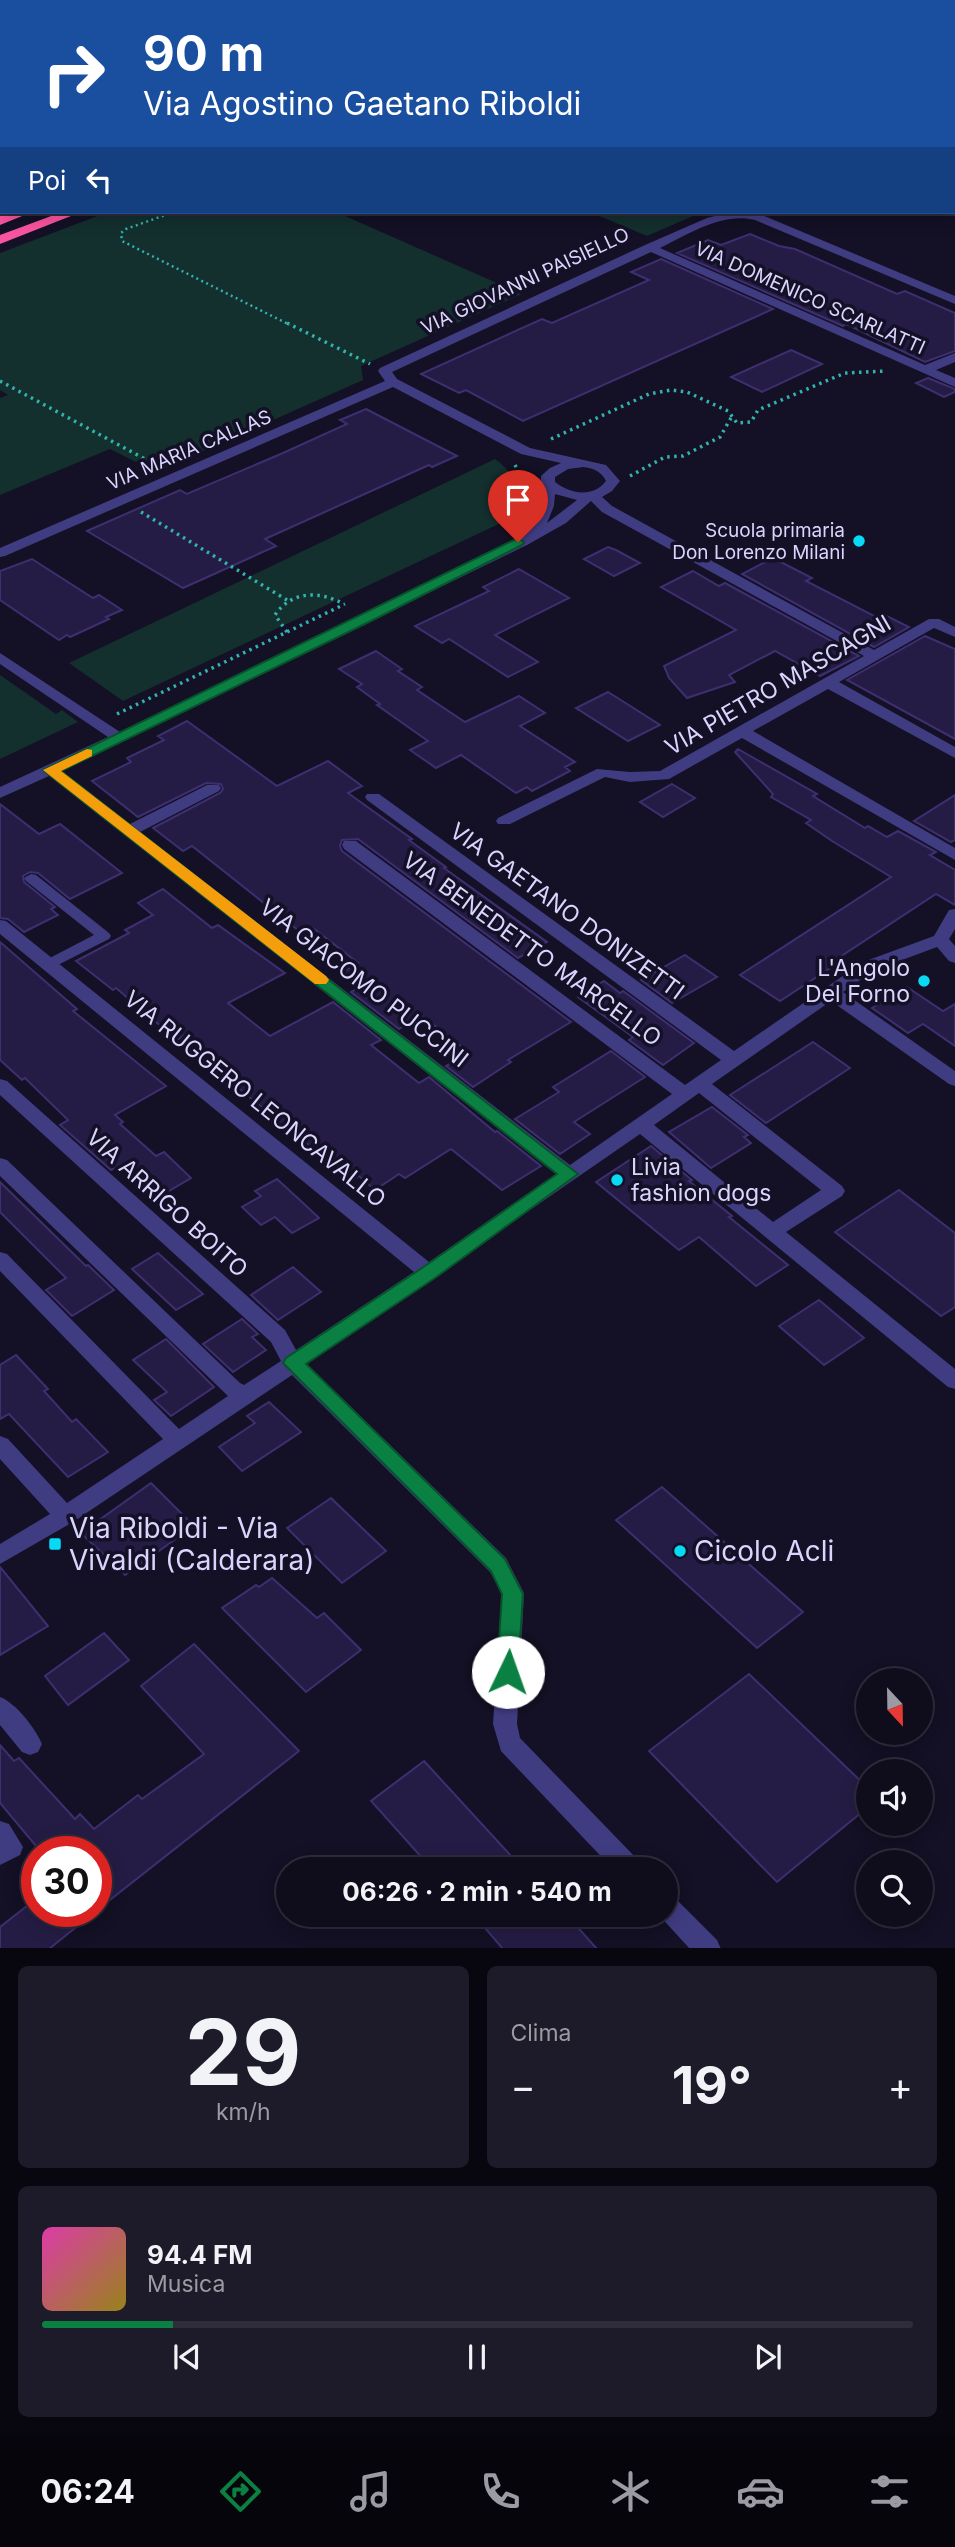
<!DOCTYPE html>
<html lang="it">
<meta charset="utf-8">
<style>
:root{--surface:#0f0c1c;--page:#1d1a29;--text:#f1f3f6;--muted:#9b9ba3;--line:#2f2c3b;--accent:#0b8043}
body{margin:0;font-family:Inter,sans-serif;background:var(--page);color:var(--text);height:100vh;display:flex;flex-direction:column;font-size:26px;white-space:nowrap}
*{box-sizing:border-box;margin:0}
p{font-size:23px;color:var(--muted)}
.icon{flex:none;width:38px;height:38px;fill:none;stroke:currentColor;stroke-width:2;stroke-linecap:round;stroke-linejoin:round}
.map{position:relative;height:1948px;overflow:hidden}
.panel{display:flex;flex-direction:column;gap:18px;padding:18px;background:#08070f;flex:1}
.panel>*{flex:none}
.hud{position:absolute;left:0px;top:0px;width:956px;height:214px;box-shadow:0 4px 18px #0003,0 0 0 2px var(--line);background:#1a4fa0;color:#fff;overflow:hidden}
.needle{width:46px;rotate:158deg}
.fabs{position:absolute;left:856px;top:1668px;display:grid;gap:14px}
.fabs a{display:grid;place-items:center;width:77px;height:77px;border-radius:50%;background:var(--surface);box-shadow:0 4px 18px #0003,0 0 0 2px var(--line);font-size:35px}
.speed{position:absolute;left:21px;top:1836px;display:flex;gap:14px;font-size:35px;font-weight:700;text-align:center}
.speed>*{display:grid;place-content:center;width:91px;height:91px;border-radius:50%;background:var(--surface);box-shadow:0 4px 18px #0003,0 0 0 2px var(--line);line-height:1}
.speed .limit{border:10px solid #d22;background:#fff;color:#111}
.pin{position:absolute;display:grid;place-items:center;width:60px;height:60px;color:#fff;margin:-72px -30px;border-radius:50% 50% 50% 0;rotate:-45deg;box-shadow:0 0 7px #0007}
.pin .icon{rotate:45deg}
.me{position:absolute;width:77px;margin:-38px;rotate:3deg;stroke-linejoin:round;filter:drop-shadow(0 0 5px #0008)}
.turn{display:flex;align-items:center;gap:24px;height:147px;padding:0 28px;font-size:32px}
.turn .icon{width:91px;height:91px;stroke-width:2.5}
.turn b{display:block;font-size:49px;line-height:60px}
.then{display:flex;align-items:center;height:66px;padding:0 28px;background:#0003;gap:14px;font-size:26px}
.big{font-size:52px;font-weight:700;line-height:1.1}
.panel .tile{flex:1;display:flex;flex-direction:column;justify-content:center;gap:10px;min-width:0;padding:0 24px;border-radius:10px;background:var(--page)}
.panel .dial{align-items:center;gap:0}
.dial b{font-size:91px;line-height:1}
.song{display:flex;align-items:center;gap:21px}
.cover{width:84px;height:84px;border-radius:10px;background:linear-gradient(135deg,hsl(320 70% 55%),hsl(50 70% 35%))}
.played{height:7px;border-radius:4px;background:linear-gradient(90deg,var(--accent) 15%,var(--line) 15%)}
.keys{display:flex;justify-content:space-around;direction:ltr}
.heat{display:flex;justify-content:space-between;align-items:center;font-size:38px;direction:ltr}
.panel .tiles{flex:1;display:grid;gap:18px;grid-template-columns:1fr 1fr}
.tile:last-child{grid-column:span 2}
.trip{position:absolute;left:276px;top:1857px;width:402px;height:70px;border-radius:35px;background:var(--surface);box-shadow:0 4px 18px #0003,0 0 0 2px var(--line);font-weight:700;line-height:70px;text-align:center}
.dock{display:flex;height:112px;justify-content:space-around;align-items:center;background:#06050b;color:var(--muted)}
.dock .icon{width:49px;height:49px}
.dock .current{color:var(--accent)}
.dock b{font-size:32px;color:var(--text)}
.map>svg:first-child{display:block}
</style>
<div class="map">
<svg width="955" height="1949" viewBox="0 0 955 1949">
<rect width="100%" height="100%" fill="#141025"/>
<!-- green -->
<g fill="#132f2e">
<path d="M728 0H955V126L954 2H722Z"/>
<path d="M108 212H336L522 294 361 366 363 380 156 472 110 449 0 495V398L8 395 0 390V253Z"/>
<path d="M590 212H702L647 236Z"/>
<path d="M495 459C511 470 516 482 518 501L503 522 123 701 69 663Z"/>
<path d="M0 675 56 714 62 710 78 722 0 759Z"/>
</g>
<!-- building -->
<g fill="#251c45" stroke="#3d2f70" stroke-width="2">
<path d="M750 234 779 246 795 249 897 294 905 291 955 313V351L925 362 846 324 843 326 677 253 708 240 721 245Z"/>
<path d="M661 259 773 309 523 421 466 390 459 393 421 374 542 319 552 323 649 280 631 272Z"/>
<path d="M791 350 822 364 762 392 731 377Z"/>
<path d="M928 378 955 389V392L944 397 916 383Z"/>
<path d="M366 409 457 456 432 467 429 465 265 539 276 546 183 588 87 531 180 490 187 494 283 453 347 424 340 420Z"/>
<path d="M608 547 616 550 640 563 614 576 584 559Z"/>
<path d="M773 558 812 578 806 581 876 617 883 614 909 627 874 647 742 574Z"/>
<path d="M32 559 93 598 99 595 122 610 106 617 109 619 70 637 67 635 59 640 0 600V571Z"/>
<path d="M519 569 569 598 495 635 538 662 508 677 449 639 442 643 415 626 489 591 483 587Z"/>
<path d="M693 571 719 586 725 583 859 656 820 676 775 651 729 675 735 682 687 698 669 678 664 666 736 630 661 587Z"/>
<path d="M925 636 955 649V739L847 680Z"/>
<path d="M376 651 402 669 398 671 422 687 417 690 465 722 519 696 545 713 520 726 575 762 565 767 570 771 532 791 527 787 516 793 461 755 436 768 410 750 428 741 377 705 380 704 357 687 362 684 339 669Z"/>
<path d="M608 692 624 702 660 725 628 741 576 708Z"/>
<path d="M187 721 277 786 328 761 362 786 348 793 412 839 409 840 446 867 444 868 547 942 518 958 358 839 342 840 340 846 342 851 571 1022 508 1060 511 1062 473 1087 446 1066 468 1052 421 1015 399 1029 351 992 358 988 339 974 358 963 313 928 303 934 192 846 183 851 153 828 220 793 223 789 221 784 206 783 138 817 92 781 131 762 127 758 164 740 158 736Z"/>
<path d="M738 749 817 794 813 796 865 828 868 826 887 837 898 831 936 852 930 855 955 870V905L936 894 840 957 844 959 780 1001 740 975 891 877 832 841 806 823 811 820 771 797 773 794 735 752Z"/>
<path d="M672 784 695 798 663 817 640 802Z"/>
<path d="M955 795V840L951 842 914 821Z"/>
<path d="M0 804 39 834 60 824 122 873 70 899 38 873 30 872 23 876 24 882 55 907 51 909 58 915 24 932 8 919 0 918Z"/>
<path d="M163 889 212 928 218 925 285 973 228 1003 270 1036 333 1002 381 1040 371 1045 419 1083 429 1077 495 1132 497 1131 541 1166 502 1190 451 1149 405 1178 399 1174 375 1190 359 1176 351 1182 287 1126 283 1129 266 1115 269 1113 221 1074 228 1069 186 1034 177 1040 116 988 113 990 76 961 129 933 125 930 153 915 138 903Z"/>
<path d="M0 942 77 1009 73 1011 166 1086 115 1115 123 1122 120 1124 156 1156 164 1152 191 1178 157 1198 122 1164 111 1170 60 1125 68 1120 25 1078 22 1080 0 1060Z"/>
<path d="M685 955 717 977 672 1003 641 980Z"/>
<path d="M604 981 620 993 623 991 694 1043 663 1065 629 1040 633 1037 578 997Z"/>
<path d="M907 987 943 1011 955 1004V1046L923 1024 908 1033 872 1008Z"/>
<path d="M813 1042 850 1068 766 1123 730 1095Z"/>
<path d="M611 1051 645 1077 574 1122 590 1134 560 1154 515 1119 559 1092 553 1087Z"/>
<path d="M712 1107 748 1135 744 1137 751 1143 711 1168 669 1132Z"/>
<path d="M651 1146 692 1180 689 1181 732 1216 729 1217 788 1265 756 1286 699 1237 679 1250 596 1182Z"/>
<path d="M277 1179 302 1202 319 1218 292 1233 275 1217 261 1225 242 1207 261 1196 255 1191Z"/>
<path d="M0 1182 86 1266 88 1265 114 1290 72 1316 46 1290 66 1278 0 1212Z"/>
<path d="M899 1190 955 1233V1307L941 1316 835 1232Z"/>
<path d="M158 1253 203 1294 176 1310 132 1269Z"/>
<path d="M293 1267 321 1292 278 1320 251 1295Z"/>
<path d="M819 1300 864 1338 824 1365 779 1326Z"/>
<path d="M242 1319 258 1334 252 1337 266 1350 233 1372 203 1344Z"/>
<path d="M166 1339 214 1387 171 1416 154 1400 167 1392 133 1360Z"/>
<path d="M16 1355 48 1389 44 1391 72 1422 76 1419 108 1452 68 1477 9 1414 0 1419V1365Z"/>
<path d="M269 1402 301 1432 242 1471 219 1447 255 1423 247 1416Z"/>
<path d="M151 1483 194 1526 125 1575 81 1533Z"/>
<path d="M662 1487 803 1612 757 1648 616 1520Z"/>
<path d="M331 1498 386 1551 342 1583 287 1528Z"/>
<path d="M0 1567 48 1626 0 1655Z"/>
<path d="M272 1578 317 1618 324 1613 361 1650 306 1692 222 1608 256 1585 259 1587Z"/>
<path d="M104 1633 129 1660 68 1705 45 1676Z"/>
<path d="M194 1644 299 1751 96 1911V1852H41L0 1803V1745L14 1761 19 1758 75 1819 80 1814 94 1829 138 1795 142 1799 204 1754 141 1686Z"/>
<path d="M749 1674 868 1788V1807L777 1882 649 1751Z"/>
<path d="M424 1761 523 1869H432L371 1801Z"/>
<path d="M37 1898V1911H96L49 1949H0V1927Z"/>
<path d="M473 1914H566L597 1949H503Z"/>
</g>
<g fill="none" stroke-linecap="round" stroke-linejoin="round">
<!-- path-far1 -->
<path stroke="#33b3ae" stroke-width="2.5" stroke-dasharray="2 3.5" stroke-linecap="butt" d="M174 212 126 229 121 233 122 241 290 325"/>
<!-- path -->
<g stroke="#33b3ae" stroke-width="3.5" stroke-dasharray="2.5 4.5" stroke-linecap="butt">
<path d="M287 323 370 364"/>
<path d="M0 381 145 459 150 465 148 470"/>
<path d="M551 439 649 394 671 390 687 392 728 411 737 423 751 422 758 410 845 373 886 371"/>
<path d="M515 465 526 485"/>
<path d="M630 476 665 457 683 456 720 437 731 418"/>
<path d="M141 512 287 600"/>
<path d="M287 632 275 615C292 590 320 591 344 604"/>
<path d="M117 714 345 604"/>
</g>
<!-- service -->
<path fill="#403c82" fill-rule="evenodd" d="M31 874 36 875 109 933 111 936 109 939 54 967H44L42 964 44 961 94 935 26 881 24 878Z"/>
<!-- minor -->
<g fill="#403c82" fill-rule="evenodd">
<path d="M489 0H502L487 2Z"/>
<path d="M731 212 762 215 955 296V304L755 220C722 212 689 234 660 248L925 365 955 353V362L936 370 955 378V387L651 252 392 372 397 379 530 448 606 465 620 481 612 491 602 497 612 506 874 650 929 619H939L955 627V637L934 628 839 682 955 747V758L828 689 753 731 955 848V860L742 738 669 779 630 782 605 777 510 824H498L496 821 498 818 597 769 630 772 660 771 864 656 602 512 591 501 566 523 527 545 62 771 130 824 207 785H219L221 788 219 791 140 832 570 1165 672 1094 344 849 342 845 344 841H356L685 1085 721 1060 367 800 365 797 367 794H379L734 1051 863 962 934 936 949 910 955 909V929L949 939 955 946V963L949 961 937 947 875 970 843 992 955 1071V1086L949 1084 831 1001 712 1084 842 1186 845 1191 842 1196 786 1232 955 1369V1389L948 1387 640 1134 307 1364 506 1558 524 1593 517 1724 520 1738 639 1861 642 1869H613L501 1751 493 1724 502 1593 490 1572 292 1375 73 1522 0 1564V1544L50 1514 0 1459V1436L8 1439 67 1503 163 1439 0 1271V1252L7 1254 179 1429 228 1396 0 1176V1158L7 1160 240 1383 244 1385 281 1361 271 1342 0 1095V1079L7 1081 285 1330 296 1350 414 1272 0 934V920L6 921 429 1262 556 1174 49 776 0 798V787L108 737 0 664V653L120 732 526 534 540 506 541 476 550 468 561 463 521 454 393 387 5 556 0 557V548L385 381 378 371 380 368 645 245 707 218ZM583 467C593 468 601 471 606 481 593 498 570 494 555 482V477L568 469ZM555 494 577 500 547 523 554 506ZM699 1093 821 1190 773 1222 654 1125Z"/>
<path d="M0 1697C16 1703 35 1728 42 1744L38 1752 30 1755 22 1752 0 1725Z"/>
<path d="M0 1821 9 1824 23 1847 20 1855 0 1865Z"/>
<path d="M667 1895 676 1899 717 1940 721 1949H690L658 1914H667Z"/>
</g>
<!-- secondary -->
<g fill="#756ffa" fill-rule="evenodd">
<path d="M52 0H62L51 2Z"/>
<path d="M2 55V63H0V56Z"/>
</g>
<!-- motorway -->
<g fill="#f954a0" fill-rule="evenodd">
<path d="M623 0H639L621 2Z"/>
<path d="M664 0H680L662 2Z"/>
<path d="M695 0H710L693 2Z"/>
<path d="M13 212H32L0 225V216Z"/>
<path d="M62 212H81L0 244V235Z"/>
</g>
</g>
<!-- route -->
<path fill="#0b8043" stroke="#07532c" stroke-width="2" d="M518 538 524 542 522 545 369 622 61 771 578 1174 435 1278 306 1364 505 1559 523 1594 518 1672 515 1678 508 1681 500 1678 497 1672 502 1594 491 1571 283 1363 286 1358 422 1268 557 1174 43 770Z"/>
<!-- slow -->
<path fill="#f59e0b" d="M87 749 92 750V756L61 771 326 976 329 980 326 984H315L43 770Z"/>
<!-- markers -->
<g fill="#08daf6" stroke="#141025" stroke-width="2.5">
<circle cx="859" cy="541" r="7"/>
<circle cx="924" cy="981" r="7"/>
<circle cx="617" cy="1180" r="7"/>
<rect x="48" y="1537" width="14" height="14" rx="3.5"/>
<circle cx="680" cy="1551" r="7"/>
</g>
<g text-anchor="middle" dominant-baseline="central" stroke-width="7" stroke-linejoin="round" paint-order="stroke">
<!-- far-street labels -->
<g font-size="19" fill="#dad5fe" stroke="#141025">
<text transform="translate(525 281) rotate(-25)">VIA GIOVANNI PAISIELLO</text>
<text transform="translate(810 298) rotate(24)">VIA DOMENICO SCARLATTI</text>
<text transform="translate(189 450) rotate(-23)">VIA MARIA CALLAS</text>
</g>
<!-- far-poi labels -->
<g font-size="19" fill="#dad5fe" stroke="#141025" text-anchor="end">
<text x="845" y="530">Scuola primaria<tspan x="845" dy="22">Don Lorenzo Milani</tspan></text>
</g>
<!-- street labels -->
<g font-size="23" fill="#dad5fe" stroke="#141025">
<text transform="translate(778 685) rotate(-30)">VIA PIETRO MASCAGNI</text>
<text transform="translate(567 911) rotate(36)">VIA GAETANO DONIZETTI</text>
<text transform="translate(532 949) rotate(36)">VIA BENEDETTO MARCELLO</text>
<text transform="translate(364 983) rotate(38)">VIA GIACOMO PUCCINI</text>
<text transform="translate(255 1099) rotate(39)">VIA RUGGERO LEONCAVALLO</text>
<text transform="translate(167 1203) rotate(42)">VIA ARRIGO BOITO</text>
</g>
<!-- poi labels -->
<g font-size="23" fill="#dad5fe" stroke="#141025" text-anchor="end">
<text x="910" y="968">L'Angolo<tspan x="910" dy="26">Del Forno</tspan></text>
<text x="631" y="1167" text-anchor="start">Livia<tspan x="631" dy="26">fashion dogs</tspan></text>
</g>
<!-- near-poi labels -->
<g font-size="28" fill="#dad5fe" stroke="#141025" text-anchor="start">
<text x="69" y="1528">Via Riboldi - Via<tspan x="69" dy="32">Vivaldi (Calderara)</tspan></text>
<text x="694" y="1551">Cicolo Acli</text>
</g>
</g>
</svg>
<div class="fabs">
<a><svg class="needle" viewBox="-14 -14 28 28"><path d="M0-13l5 13h-10z" fill="#e53935"/><path d="M0 13l5-13h-10z" fill="#9b9ba3"/></svg></a>
<a><svg class="icon" aria-label="sound" viewBox="0 0 24 24"><path d="M4 9h4l5-4v14l-5-4H4zM17 9q2 3 0 6"/></svg></a>
<a><svg class="icon" aria-label="search" viewBox="0 0 24 24"><circle cx="10" cy="10" r="6"/><path d="M15 15l6 6"/></svg></a>
</div>
<div class="speed"><div class="limit">30</div></div>
<div class="pin" style="left:518px;top:542px;background:#d93025"><svg class="icon" aria-label="arrive" viewBox="0 0 24 24"><path d="M6 21V4h12l-3 4 3 4H6"/></svg></div>
<svg class="me" style="left:508px;top:1672px" viewBox="-20 -20 40 40"><circle r="19" fill="#fff"/><path d="M0-13L10 11 0 6-10 11z" fill="#0b8043"/></svg>
<div class="trip">06:26 · 2 min · 540 m</div>
<div class="hud">
<div class="turn"><svg class="icon" aria-label="right" viewBox="0 0 24 24"><path d="M7 20v-9h11M14 6l5 5-5 5"/></svg><div><b>90 m</b>Via Agostino Gaetano Riboldi</div></div>
<div class="then">Poi<svg class="icon" aria-label="left" viewBox="0 0 24 24"><path d="M17 20v-9H6M10 6l-5 5 5 5"/></svg></div>
</div>
</div>
<section class="panel">
<div class="tiles">
<div class="tile dial"><b>29</b><p>km/h</p></div>
<div class="tile"><p>Clima</p>
<div class="heat"><a>−</a><b class="big">19°</b><a>+</a></div>
</div>
<div class="tile">
<div class="song"><i class="cover"></i><div><b>94.4 FM</b><p>Musica</p></div></div>
<div class="played"></div>
<div class="keys"><svg class="icon" aria-label="previous" viewBox="0 0 24 24"><path d="M18 5L8 12l10 7zM5 5v14"/></svg><svg class="icon" aria-label="pause" viewBox="0 0 24 24"><path d="M8 5v14M16 5v14"/></svg><svg class="icon" aria-label="next" viewBox="0 0 24 24"><path d="M6 5l10 7-10 7zM19 5v14"/></svg></div>
</div>
</div>
</section>
<nav class="dock">
<b>06:24</b>
<svg class="icon current" aria-label="directions" viewBox="0 0 24 24"><path d="M12 3l9 9-9 9-9-9zM9 14v-3h6M13 9l2 2-2 2"/></svg>
<svg class="icon" aria-label="music" viewBox="0 0 24 24"><path d="M9 18V5l10-2v13"/><circle cx="6" cy="18" r="3"/><circle cx="16" cy="16" r="3"/></svg>
<svg class="icon" aria-label="phone" viewBox="0 0 24 24"><path d="M5 4h4l2 5-3 2q2 4 5 5l2-3 5 2v4C11 20 4 13 5 4z"/></svg>
<svg class="icon" aria-label="climate" viewBox="0 0 24 24"><path d="M12 3v18M4 7l16 10M4 17L20 7"/></svg>
<svg class="icon" aria-label="car" viewBox="0 0 24 24"><path d="M5 17H2v-5l4-1 3-4h7l3 4 3 1v5h-3M9 17h6M6 11h13"/><circle cx="7" cy="17" r="2"/><circle cx="17" cy="17" r="2"/></svg>
<svg class="icon" aria-label="filters" viewBox="0 0 24 24"><path d="M4 7h16M4 17h16"/><circle cx="9" cy="7" r="2"/><circle cx="15" cy="17" r="2"/></svg>
</nav>
